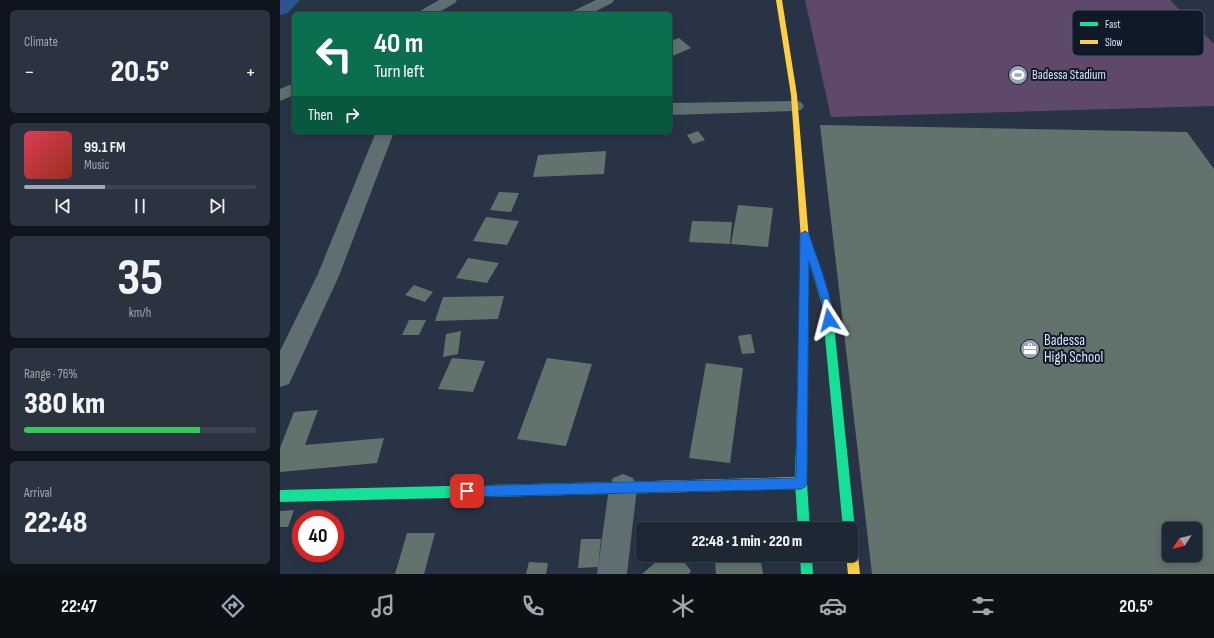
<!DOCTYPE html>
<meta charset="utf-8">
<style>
:root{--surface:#1e2734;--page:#2b3340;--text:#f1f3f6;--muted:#a1a5ac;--line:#3c444f;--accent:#9aa7bb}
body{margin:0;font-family:"Sofia Sans Condensed",sans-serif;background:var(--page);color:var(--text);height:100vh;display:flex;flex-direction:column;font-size:15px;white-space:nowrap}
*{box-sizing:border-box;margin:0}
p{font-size:13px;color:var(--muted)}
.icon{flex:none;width:22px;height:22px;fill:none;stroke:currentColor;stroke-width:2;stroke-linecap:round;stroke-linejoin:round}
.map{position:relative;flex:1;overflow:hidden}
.drawer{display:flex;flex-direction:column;gap:10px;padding:10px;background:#10151d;width:280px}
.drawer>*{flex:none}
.top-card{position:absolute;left:12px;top:12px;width:380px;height:122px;border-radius:6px;box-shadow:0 2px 10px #0003,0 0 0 1px var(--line);background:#0b6e4f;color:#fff;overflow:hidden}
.needle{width:26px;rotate:234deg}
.fabs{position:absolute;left:882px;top:522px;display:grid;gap:8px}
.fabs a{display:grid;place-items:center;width:40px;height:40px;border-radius:6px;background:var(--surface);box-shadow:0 2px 10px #0003,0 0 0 1px var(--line);font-size:20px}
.speed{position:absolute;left:12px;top:510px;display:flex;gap:8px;font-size:20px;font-weight:700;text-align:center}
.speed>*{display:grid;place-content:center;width:52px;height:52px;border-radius:50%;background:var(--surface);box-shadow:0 2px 10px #0003,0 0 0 1px var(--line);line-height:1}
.speed .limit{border:6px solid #d22;background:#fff;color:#111}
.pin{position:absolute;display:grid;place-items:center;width:34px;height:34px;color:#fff;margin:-17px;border-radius:8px;box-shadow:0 2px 6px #0006}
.me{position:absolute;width:44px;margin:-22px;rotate:351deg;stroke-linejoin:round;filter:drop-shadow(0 0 3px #0008)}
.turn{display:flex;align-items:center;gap:14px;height:84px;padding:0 16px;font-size:18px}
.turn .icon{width:52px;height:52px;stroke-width:2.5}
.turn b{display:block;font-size:28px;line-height:34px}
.then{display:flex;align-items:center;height:38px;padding:0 16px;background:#0003;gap:8px;font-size:15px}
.big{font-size:30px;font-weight:800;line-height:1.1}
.drawer .card{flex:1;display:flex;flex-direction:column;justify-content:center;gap:6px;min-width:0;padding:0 14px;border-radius:6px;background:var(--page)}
.drawer .dial{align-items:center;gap:0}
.dial b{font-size:52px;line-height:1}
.song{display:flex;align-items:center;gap:12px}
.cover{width:48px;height:48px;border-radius:6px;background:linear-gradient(135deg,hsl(350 70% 55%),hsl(10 70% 35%))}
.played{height:4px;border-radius:2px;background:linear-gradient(90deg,var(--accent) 35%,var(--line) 35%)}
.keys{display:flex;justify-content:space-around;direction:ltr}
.heat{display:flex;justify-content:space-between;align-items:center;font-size:22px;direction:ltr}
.charge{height:6px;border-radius:3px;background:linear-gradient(90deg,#34c759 76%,var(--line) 0)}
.trip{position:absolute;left:356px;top:522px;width:222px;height:40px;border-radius:6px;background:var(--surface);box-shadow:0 2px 10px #0003,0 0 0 1px var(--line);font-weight:800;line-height:40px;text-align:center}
.dock{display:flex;height:64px;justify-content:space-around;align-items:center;background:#0c1015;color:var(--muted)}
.dock .icon{width:28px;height:28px}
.dock .current{color:var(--accent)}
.dock b{font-size:18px;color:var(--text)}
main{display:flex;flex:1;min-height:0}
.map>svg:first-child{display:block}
</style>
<main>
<section class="drawer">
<div class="card"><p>Climate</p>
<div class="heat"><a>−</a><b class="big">20.5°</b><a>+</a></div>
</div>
<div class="card">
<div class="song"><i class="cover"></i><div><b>99.1 FM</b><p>Music</p></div></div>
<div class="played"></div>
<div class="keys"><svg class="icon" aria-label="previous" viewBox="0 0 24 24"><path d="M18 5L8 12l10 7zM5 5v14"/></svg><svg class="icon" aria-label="pause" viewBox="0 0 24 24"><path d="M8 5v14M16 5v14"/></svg><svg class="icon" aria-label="next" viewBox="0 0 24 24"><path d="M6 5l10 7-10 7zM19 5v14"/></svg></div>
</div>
<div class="card dial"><b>35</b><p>km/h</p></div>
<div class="card"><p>Range · 76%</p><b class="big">380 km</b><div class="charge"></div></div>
<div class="card"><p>Arrival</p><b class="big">22:48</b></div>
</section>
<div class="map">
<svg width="934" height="574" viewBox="0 0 934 574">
<rect width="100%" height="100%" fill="#283445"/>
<!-- green -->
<path fill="#5f496b" d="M525 0H890L934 44V106L551 117Z"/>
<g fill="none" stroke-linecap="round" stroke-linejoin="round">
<!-- river -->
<path fill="#2c548e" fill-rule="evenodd" d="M0 0H20L8 13 0 15Z"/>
</g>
<!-- building -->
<g fill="#62726c" fill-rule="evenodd">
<path d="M399 38 411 48 390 57V41Z"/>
<path d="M540 125 907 132 934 169V574H592ZM889 529H915V555H889Z"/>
<path d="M418 131 425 140 413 144 407 135Z"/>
<path d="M326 151 324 174 253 177 258 155Z"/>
<path d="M219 192 239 193 231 212 210 210Z"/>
<path d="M458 205 493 208 488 247 451 244Z"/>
<path d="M206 217 239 221 227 245 193 241Z"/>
<path d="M412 221 452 222 450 244 409 242Z"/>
<path d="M188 258 219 263 207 283 176 278Z"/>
<path d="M134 285 153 292 145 302 125 295Z"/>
<path d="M224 296 218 319 155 321 163 297Z"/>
<path d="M129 320H146L139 335H122Z"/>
<path d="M181 331 178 354 163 357 166 334Z"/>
<path d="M471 334 475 353 462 354 458 336Z"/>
<path d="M172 358 205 361 193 392 158 389Z"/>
<path d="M267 358 312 364 286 446 237 439Z"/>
<path d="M426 363 463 368 450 463 409 458Z"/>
<path d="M38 410 25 445 104 438 97 463 0 472V448L14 412Z"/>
<path d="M14 510 8 527H0V511Z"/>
<path d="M127 533H155L144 574H115Z"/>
<path d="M301 539H321L318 567 298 568Z"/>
<path d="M384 555H399L411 571 409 574H362Z"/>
<path d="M465 555H480L483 574H436L435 560Z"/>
<path d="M249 562 268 563 266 574H246Z"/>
</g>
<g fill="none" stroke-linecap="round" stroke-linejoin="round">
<!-- street -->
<g fill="#5f6f71" fill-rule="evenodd">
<path d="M159 0H177L175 3 156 14H138L140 11Z"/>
<path d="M316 0H334L332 3 310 14H291L293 11Z"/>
<path d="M14 83V95L0 101V89Z"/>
<path d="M515 101 521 102 524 106 521 110 515 111 390 115V103Z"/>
<path d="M96 132H114L59 276 9 384 0 387V351L37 276Z"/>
<path d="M343 474 353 478 357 488 347 574H317L329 488 333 478Z"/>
</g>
<!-- fast -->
<g fill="#16e098" fill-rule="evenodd">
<path d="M525 237 529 240V249L533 250 534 252 552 305 575 529 573 533 571 534V529H563L542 305 529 262 527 483 530 529H518L515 483 521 240Z"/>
<path d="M372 481 376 483 378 487 376 491 372 493 0 502V490Z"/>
<path d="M520 555H532L533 574H521Z"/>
</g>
<!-- slow -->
<g fill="#ffcf43" fill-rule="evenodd">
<path d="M496 0H502L517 95 529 240 525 243 521 240 511 95Z"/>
<path d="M521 477 525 479 527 483 525 487 521 489 372 493 368 491 366 487 368 483 372 481Z"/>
<path d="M571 540 575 542 577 546 580 574H568L566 555H571Z"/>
</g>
</g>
<!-- route -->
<path fill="#1a73e8" stroke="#114b97" d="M525 231 529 234C534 250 558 311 552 323H545L543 305 529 261 527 483 525 487 521 489 187 497 183 495 182 491 183 487 187 486 516 478 520 234Z"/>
<!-- icons -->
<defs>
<g id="stadium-disc" transform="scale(1)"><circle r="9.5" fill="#9aa7bb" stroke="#101928"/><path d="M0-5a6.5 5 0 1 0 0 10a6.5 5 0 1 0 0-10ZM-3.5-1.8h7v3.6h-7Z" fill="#fff"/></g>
<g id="office-disc" transform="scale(1)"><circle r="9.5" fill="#9aa7bb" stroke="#101928"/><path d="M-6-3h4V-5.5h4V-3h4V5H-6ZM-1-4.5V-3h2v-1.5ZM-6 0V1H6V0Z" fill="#fff"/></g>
</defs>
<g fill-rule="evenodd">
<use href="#stadium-disc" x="738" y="75"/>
<use href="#office-disc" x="750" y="349"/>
</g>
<g text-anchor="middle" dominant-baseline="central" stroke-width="4" stroke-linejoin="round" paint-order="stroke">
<!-- far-poi labels -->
<g font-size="13" fill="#d7e5fa" stroke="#101928" text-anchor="start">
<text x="752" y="75">Badessa Stadium</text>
</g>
<!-- poi labels -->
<g font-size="15" fill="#d7e5fa" stroke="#101928" text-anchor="start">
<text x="764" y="340">Badessa<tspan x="764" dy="17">High School</tspan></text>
</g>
</g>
<!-- legend -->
<rect x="792" y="10" width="132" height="46" rx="6" fill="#101928" stroke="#4c5667" stroke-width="1"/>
<rect x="800" y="22" width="18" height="4" fill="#16e098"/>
<rect x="800" y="40" width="18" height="4" fill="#ffcf43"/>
<g font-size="11" fill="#d7e5fa">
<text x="825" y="28">Fast</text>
<text x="825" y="46">Slow</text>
</g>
</svg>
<div class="fabs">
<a><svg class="needle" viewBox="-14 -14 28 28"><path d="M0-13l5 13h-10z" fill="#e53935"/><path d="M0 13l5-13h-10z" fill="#a1a5ac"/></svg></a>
</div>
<div class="speed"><div class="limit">40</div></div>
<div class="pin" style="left:187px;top:491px;background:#d93025"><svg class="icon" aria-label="arrive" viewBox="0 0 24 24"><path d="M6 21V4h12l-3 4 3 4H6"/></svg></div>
<svg class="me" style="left:549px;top:320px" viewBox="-20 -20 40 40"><path d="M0-17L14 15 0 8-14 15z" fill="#1a73e8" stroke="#fff" stroke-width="4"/></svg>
<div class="trip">22:48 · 1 min · 220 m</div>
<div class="top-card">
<div class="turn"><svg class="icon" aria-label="left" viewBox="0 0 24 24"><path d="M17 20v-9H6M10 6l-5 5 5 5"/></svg><div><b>40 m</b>Turn left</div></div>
<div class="then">Then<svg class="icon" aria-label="right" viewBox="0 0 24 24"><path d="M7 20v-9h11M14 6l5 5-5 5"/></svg></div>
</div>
</div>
</main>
<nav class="dock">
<b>22:47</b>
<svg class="icon current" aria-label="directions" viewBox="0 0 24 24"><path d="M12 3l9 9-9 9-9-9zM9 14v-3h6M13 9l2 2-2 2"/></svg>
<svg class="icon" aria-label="music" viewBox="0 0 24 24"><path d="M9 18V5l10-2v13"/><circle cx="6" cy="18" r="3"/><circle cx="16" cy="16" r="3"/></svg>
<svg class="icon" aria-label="phone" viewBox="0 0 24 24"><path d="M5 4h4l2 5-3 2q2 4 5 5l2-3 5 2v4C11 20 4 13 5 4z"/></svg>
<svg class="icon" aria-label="climate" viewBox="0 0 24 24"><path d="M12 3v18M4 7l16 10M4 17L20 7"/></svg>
<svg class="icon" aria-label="car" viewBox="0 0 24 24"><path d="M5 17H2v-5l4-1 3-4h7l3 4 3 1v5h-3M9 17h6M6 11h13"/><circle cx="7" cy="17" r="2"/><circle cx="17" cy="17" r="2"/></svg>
<svg class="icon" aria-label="filters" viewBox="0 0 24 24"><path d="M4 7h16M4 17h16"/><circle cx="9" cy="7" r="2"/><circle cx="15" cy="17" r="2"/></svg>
<b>20.5°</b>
</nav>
